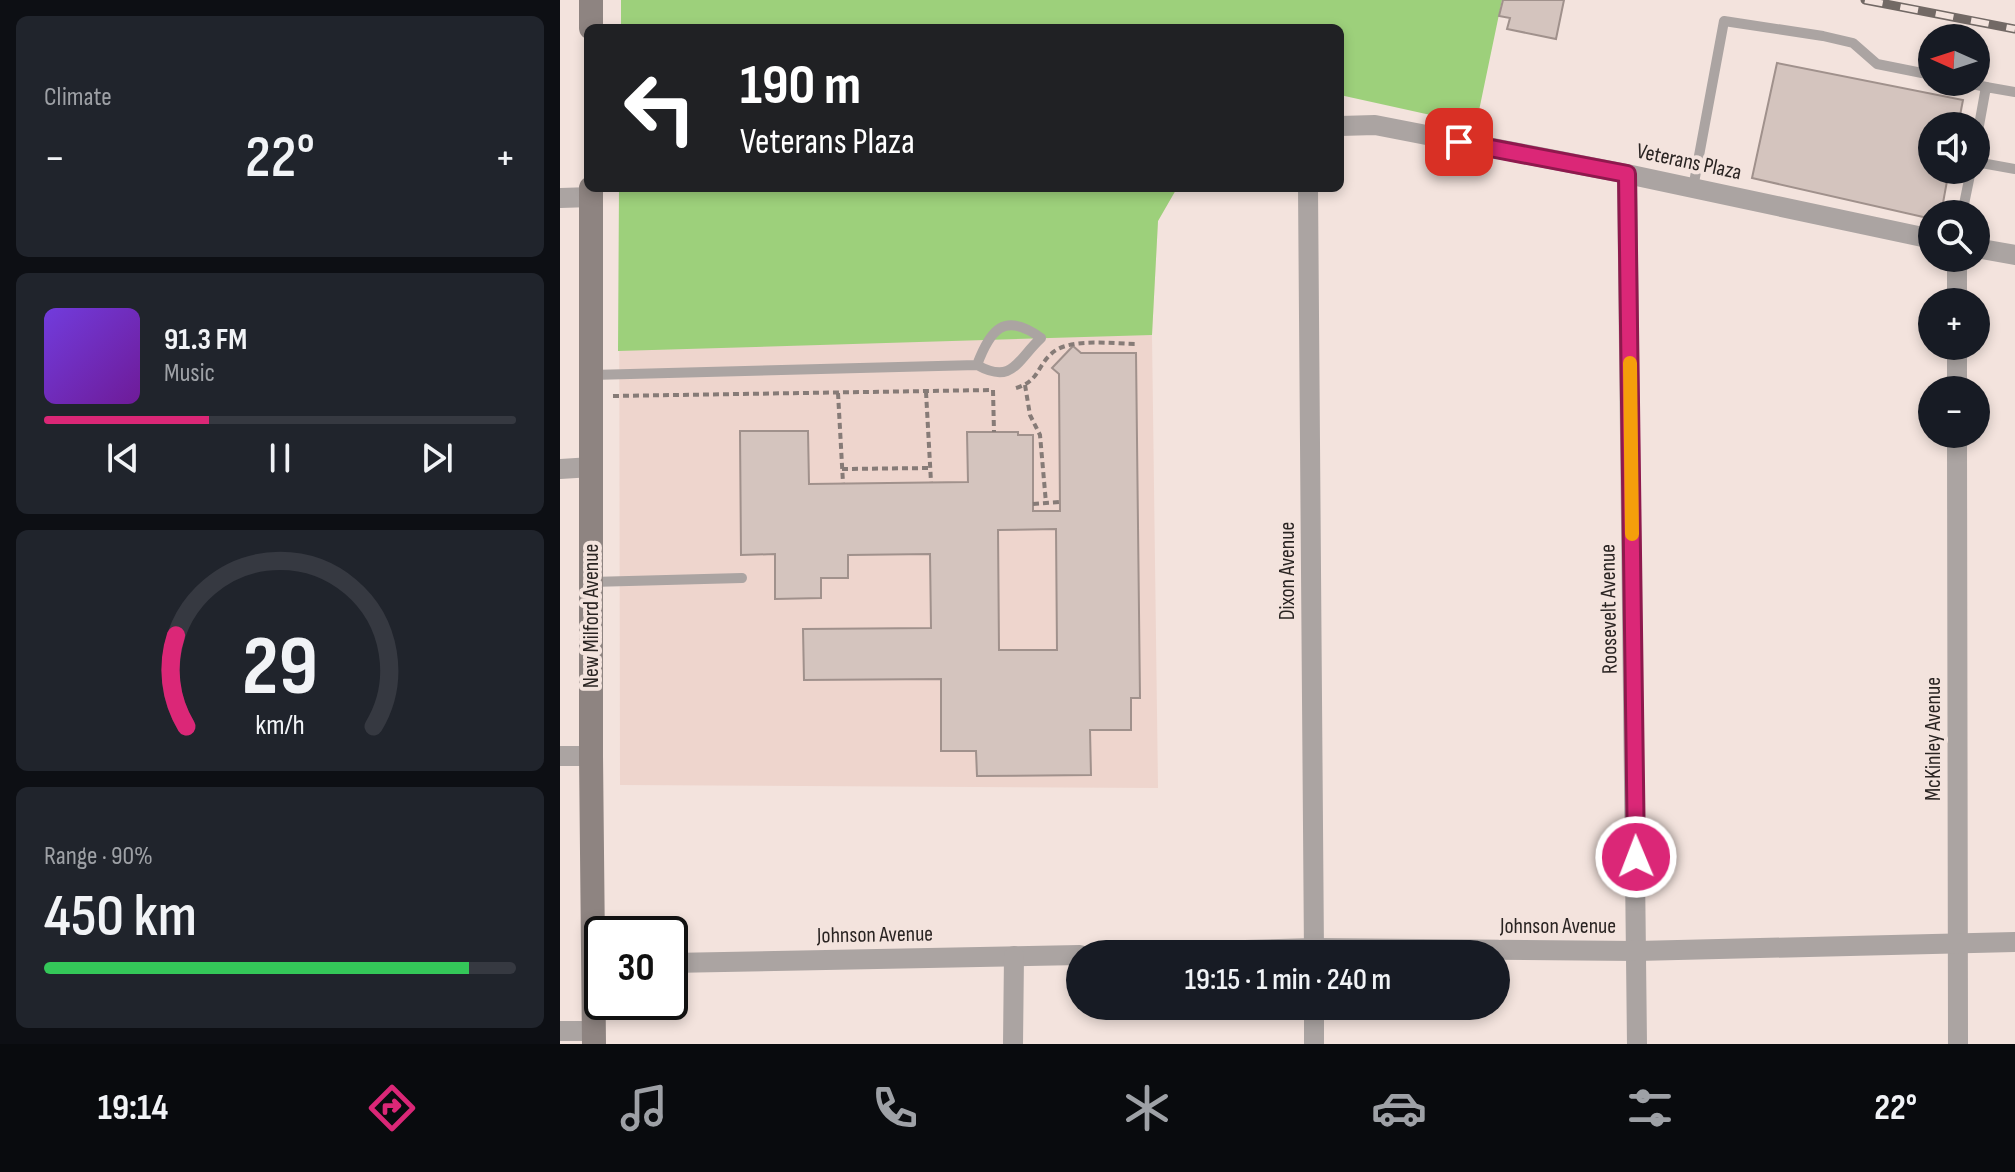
<!DOCTYPE html>
<meta charset="utf-8">
<style>
:root{--surface:#171b24;--page:#20242c;--text:#f1f3f6;--muted:#9ea1a6;--line:#363941;--accent:#db2777}
body{margin:0;font-family:"Sofia Sans Condensed",sans-serif;background:var(--page);color:var(--text);height:100vh;display:flex;flex-direction:column;font-size:30px;white-space:nowrap}
*{box-sizing:border-box;margin:0}
p{font-size:26px;color:var(--muted)}
.icon{flex:none;width:44px;height:44px;fill:none;stroke:currentColor;stroke-width:2;stroke-linecap:round;stroke-linejoin:round}
.map{position:relative;flex:1;overflow:hidden}
.sheet{display:flex;flex-direction:column;gap:16px;padding:16px;background:#0d0f14;width:560px}
.sheet>*{flex:none}
.hud{position:absolute;left:24px;top:24px;width:760px;height:168px;border-radius:12px;box-shadow:0 4px 12px #0003;background:#202124;color:#fff;overflow:hidden}
.needle{width:52px;rotate:273deg}
.controls{position:absolute;left:1358px;top:24px;display:grid;gap:16px}
.controls a{display:grid;place-items:center;width:72px;height:72px;border-radius:50%;background:var(--surface);box-shadow:0 4px 12px #0003;font-size:40px}
.speed{position:absolute;left:24px;top:916px;display:flex;gap:16px;font-size:40px;font-weight:700;text-align:center}
.speed>*{display:grid;place-content:center;width:104px;height:104px;border-radius:50%;background:var(--surface);box-shadow:0 4px 12px #0003;line-height:1}
.speed .limit{border:4px solid #111;border-radius:12px;background:#fff;color:#111}
.pin{position:absolute;display:grid;place-items:center;width:68px;height:68px;color:#fff;margin:-34px;border-radius:16px;box-shadow:0 4px 12px #0006}
.me{position:absolute;width:88px;margin:-44px;rotate:359deg;stroke-linejoin:round;filter:drop-shadow(0 0 6px #0008)}
.turn{display:flex;align-items:center;gap:28px;height:168px;padding:0 24px;font-size:36px}
.turn .icon{width:104px;height:104px;stroke-width:2.5}
.turn b{display:block;font-size:56px;line-height:68px}
.big{font-size:60px;font-weight:600;line-height:1.1}
.sheet .tile{flex:1;display:flex;flex-direction:column;justify-content:center;gap:12px;min-width:0;padding:0 28px;border-radius:12px;background:var(--page)}
.sheet .dial{align-items:center;gap:0}
.dial svg{height:208px;overflow:visible;fill:none;stroke:var(--line);stroke-width:7;stroke-linecap:round;text-anchor:middle}
.dial text{fill:var(--text);stroke:none}
.song{display:flex;align-items:center;gap:24px}
.cover{width:96px;height:96px;border-radius:12px;background:linear-gradient(135deg,hsl(260 70% 55%),hsl(280 70% 35%))}
.played{height:8px;border-radius:4px;background:linear-gradient(90deg,var(--accent) 35%,var(--line) 35%)}
.keys{display:flex;justify-content:space-around;direction:ltr}
.heat{display:flex;justify-content:space-between;align-items:center;font-size:44px;direction:ltr}
.charge{height:12px;border-radius:6px;background:linear-gradient(90deg,#34c759 90%,var(--line) 0)}
.trip{position:absolute;left:506px;top:940px;width:444px;height:80px;border-radius:40px;background:var(--surface);box-shadow:0 4px 12px #0003;font-weight:600;line-height:80px;text-align:center}
.tab-bar{display:flex;height:128px;justify-content:space-around;align-items:center;background:#090b0e;color:var(--muted)}
.tab-bar .icon{width:56px;height:56px}
.tab-bar .selected{color:var(--accent)}
.tab-bar b{font-size:36px;color:var(--text)}
main{display:flex;flex:1;min-height:0}
.map>svg:first-child{display:block}
</style>
<main>
<section class="sheet">
<div class="tile"><p>Climate</p>
<div class="heat"><a>−</a><b class="big">22°</b><a>+</a></div>
</div>
<div class="tile">
<div class="song"><i class="cover"></i><div><b>91.3 FM</b><p>Music</p></div></div>
<div class="played"></div>
<div class="keys"><svg class="icon" aria-label="previous" viewBox="0 0 24 24"><path d="M18 5L8 12l10 7zM5 5v14"/></svg><svg class="icon" aria-label="pause" viewBox="0 0 24 24"><path d="M8 5v14M16 5v14"/></svg><svg class="icon" aria-label="next" viewBox="0 0 24 24"><path d="M6 5l10 7-10 7zM19 5v14"/></svg></div>
</div>
<div class="tile dial"><svg viewBox="0 0 100 80">
<path d="M14 69A42 42 0 1 1 86 69"/>
<path d="M14 69A42 42 0 0 1 10 34" stroke="#db2777"/>
<text x="50" y="56" font-size="32" font-weight="700">29</text>
<text x="50" y="72" font-size="11">km/h</text>
</svg></div>
<div class="tile"><p>Range · 90%</p><b class="big">450 km</b><div class="charge"></div></div>
</section>
<div class="map">
<svg width="1455" height="1044" viewBox="0 0 1455 1044">
<rect width="100%" height="100%" fill="#f3e3dd"/>
<!-- built -->
<path fill="#eed5cd" d="M59 188H617L598 221 592 335 598 788 60 785Z"/>
<!-- green -->
<g fill="#9dd07b">
<path d="M61 0H942L916 125 780 95V28H61Z"/>
<path d="M59 188H617L598 221 592 335 58 351Z"/>
</g>
<!-- building -->
<g fill="#d4c4be" stroke="#a0918c" stroke-width="2" fill-rule="evenodd">
<path d="M943 0H1004L996 39 947 29 950 18 939 16Z"/>
<path d="M1217 63 1403 100 1398 126H1372V170H1389L1381 214H1372V219L1192 178Z"/>
<path d="M513 346 521 353H576L580 698H571V730H530L531 775 417 776 416 751H381V679L244 680 243 629 371 628 370 554 288 555V578H261V598L215 599V554L181 555 180 431H248L249 484 408 482 407 432H458V435H473V511H500L499 374 492 368ZM496 529 497 650H439L438 530Z"/>
</g>
<g fill="none" stroke-linecap="round" stroke-linejoin="round">
<!-- path -->
<g stroke="#867b77" stroke-width="4" stroke-dasharray="6 4" stroke-linecap="butt">
<path d="M465 385 470 415 480 435 486 503"/>
<path d="M456 388C479 381 476 368 491 354 508 337 553 344 577 344"/>
<path d="M433 390 434 432"/>
<path d="M366 392 371 482"/>
<path d="M278 393 283 483"/>
<path d="M53 396 432 390"/>
<path d="M282 469 370 468"/>
<path d="M473 504 500 502"/>
</g>
<!-- lane -->
<g stroke="#aba4a2" stroke-width="10">
<path d="M1404 82 1426 87"/>
<path d="M1416 142 1426 87 1455 92"/>
<path d="M1416 162 1455 169"/>
<path d="M1133 188 1164 21 1263 36 1293 43 1317 64 1372 75"/>
<path d="M1402 214 1411 170"/>
<path d="M32 375 417 365C453 385 457 360 481 338 444 311 430 330 417 365"/>
<path d="M31 582 182 578"/>
</g>
<!-- street -->
<g stroke="#aba4a2" stroke-width="20">
<path d="M780 126 815 125 1067 174 1372 239"/>
<path d="M1067 174 1077 1044"/>
<path d="M748 188 754 954"/>
<path d="M0 198 32 197"/>
<path d="M1416 248 1455 255"/>
<path d="M1397 258V302"/>
<path d="M1397 346V390"/>
<path d="M1397 434 1398 1044"/>
<path d="M0 469 32 467"/>
<path d="M0 756H31"/>
<path d="M540 954 754 948 1077 951 1455 942"/>
<path d="M110 963 520 955"/>
<path d="M754 1006V1044"/>
<path d="M0 1031H34"/>
<path d="M453 1044 454 956"/>
</g>
<!-- secondary -->
<g stroke="#8e8481" stroke-width="24">
<path d="M31 0V28"/>
<path d="M31 188V756L34 1044"/>
</g>
<!-- rail casing -->
<g stroke="#726965" stroke-width="9">
<path id="rail" d="M1305 0 1455 29"/>
</g>
<!-- rail -->
<use href="#rail" stroke="#f3e3dd" stroke-width="6" stroke-dasharray="18" stroke-linecap="butt"/>
</g>
<g fill="none" stroke-linecap="round" stroke-linejoin="round">
<!-- route casing -->
<g stroke="#8e194d" stroke-width="20">
<path id="route" d="M899 142 1067 174 1076 857"/>
</g>
<!-- route -->
<use href="#route" stroke="#db2777" stroke-width="14"/>
<!-- slow -->
<path stroke="#f59e0b" stroke-width="14" d="M1070 363 1072 534"/>
</g>
<g text-anchor="middle" dominant-baseline="central" stroke-width="8" stroke-linejoin="round" paint-order="stroke">
<!-- street labels -->
<g font-size="22" fill="#2a2422" stroke="#f3e3dd">
<text transform="translate(1129 162) rotate(12)">Veterans Plaza</text>
<text transform="translate(727 571) rotate(-90)">Dixon Avenue</text>
<text transform="translate(1049 609) rotate(-91)">Roosevelt Avenue</text>
<text transform="translate(31 616) rotate(-90)">New Milford Avenue</text>
<text transform="translate(1373 739) rotate(-90)">McKinley Avenue</text>
<text x="998" y="926">Johnson Avenue</text>
<text transform="translate(315 935) rotate(-1)">Johnson Avenue</text>
</g>
</g>
</svg>
<div class="controls">
<a><svg class="needle" viewBox="-14 -14 28 28"><path d="M0-13l5 13h-10z" fill="#e53935"/><path d="M0 13l5-13h-10z" fill="#9ea1a6"/></svg></a>
<a><svg class="icon" aria-label="sound" viewBox="0 0 24 24"><path d="M4 9h4l5-4v14l-5-4H4zM17 9q2 3 0 6"/></svg></a>
<a><svg class="icon" aria-label="search" viewBox="0 0 24 24"><circle cx="10" cy="10" r="6"/><path d="M15 15l6 6"/></svg></a>
<a>+</a>
<a>−</a>
</div>
<div class="speed"><div class="limit">30</div></div>
<div class="pin" style="left:899px;top:142px;background:#d93025"><svg class="icon" aria-label="arrive" viewBox="0 0 24 24"><path d="M6 21V4h12l-3 4 3 4H6"/></svg></div>
<svg class="me" style="left:1076px;top:857px" viewBox="-20 -20 40 40"><circle r="17" fill="#db2777" stroke="#fff" stroke-width="3"/><path d="M0-11L8 9 0 5-8 9z" fill="#fff"/></svg>
<div class="trip">19:15 · 1 min · 240 m</div>
<div class="hud">
<div class="turn"><svg class="icon" aria-label="left" viewBox="0 0 24 24"><path d="M17 20v-9H6M10 6l-5 5 5 5"/></svg><div><b>190 m</b>Veterans Plaza</div></div>
</div>
</div>
</main>
<nav class="tab-bar">
<b>19:14</b>
<svg class="icon selected" aria-label="directions" viewBox="0 0 24 24"><path d="M12 3l9 9-9 9-9-9zM9 14v-3h6M13 9l2 2-2 2"/></svg>
<svg class="icon" aria-label="music" viewBox="0 0 24 24"><path d="M9 18V5l10-2v13"/><circle cx="6" cy="18" r="3"/><circle cx="16" cy="16" r="3"/></svg>
<svg class="icon" aria-label="phone" viewBox="0 0 24 24"><path d="M5 4h4l2 5-3 2q2 4 5 5l2-3 5 2v4C11 20 4 13 5 4z"/></svg>
<svg class="icon" aria-label="climate" viewBox="0 0 24 24"><path d="M12 3v18M4 7l16 10M4 17L20 7"/></svg>
<svg class="icon" aria-label="car" viewBox="0 0 24 24"><path d="M5 17H2v-5l4-1 3-4h7l3 4 3 1v5h-3M9 17h6M6 11h13"/><circle cx="7" cy="17" r="2"/><circle cx="17" cy="17" r="2"/></svg>
<svg class="icon" aria-label="filters" viewBox="0 0 24 24"><path d="M4 7h16M4 17h16"/><circle cx="9" cy="7" r="2"/><circle cx="15" cy="17" r="2"/></svg>
<b>22°</b>
</nav>
